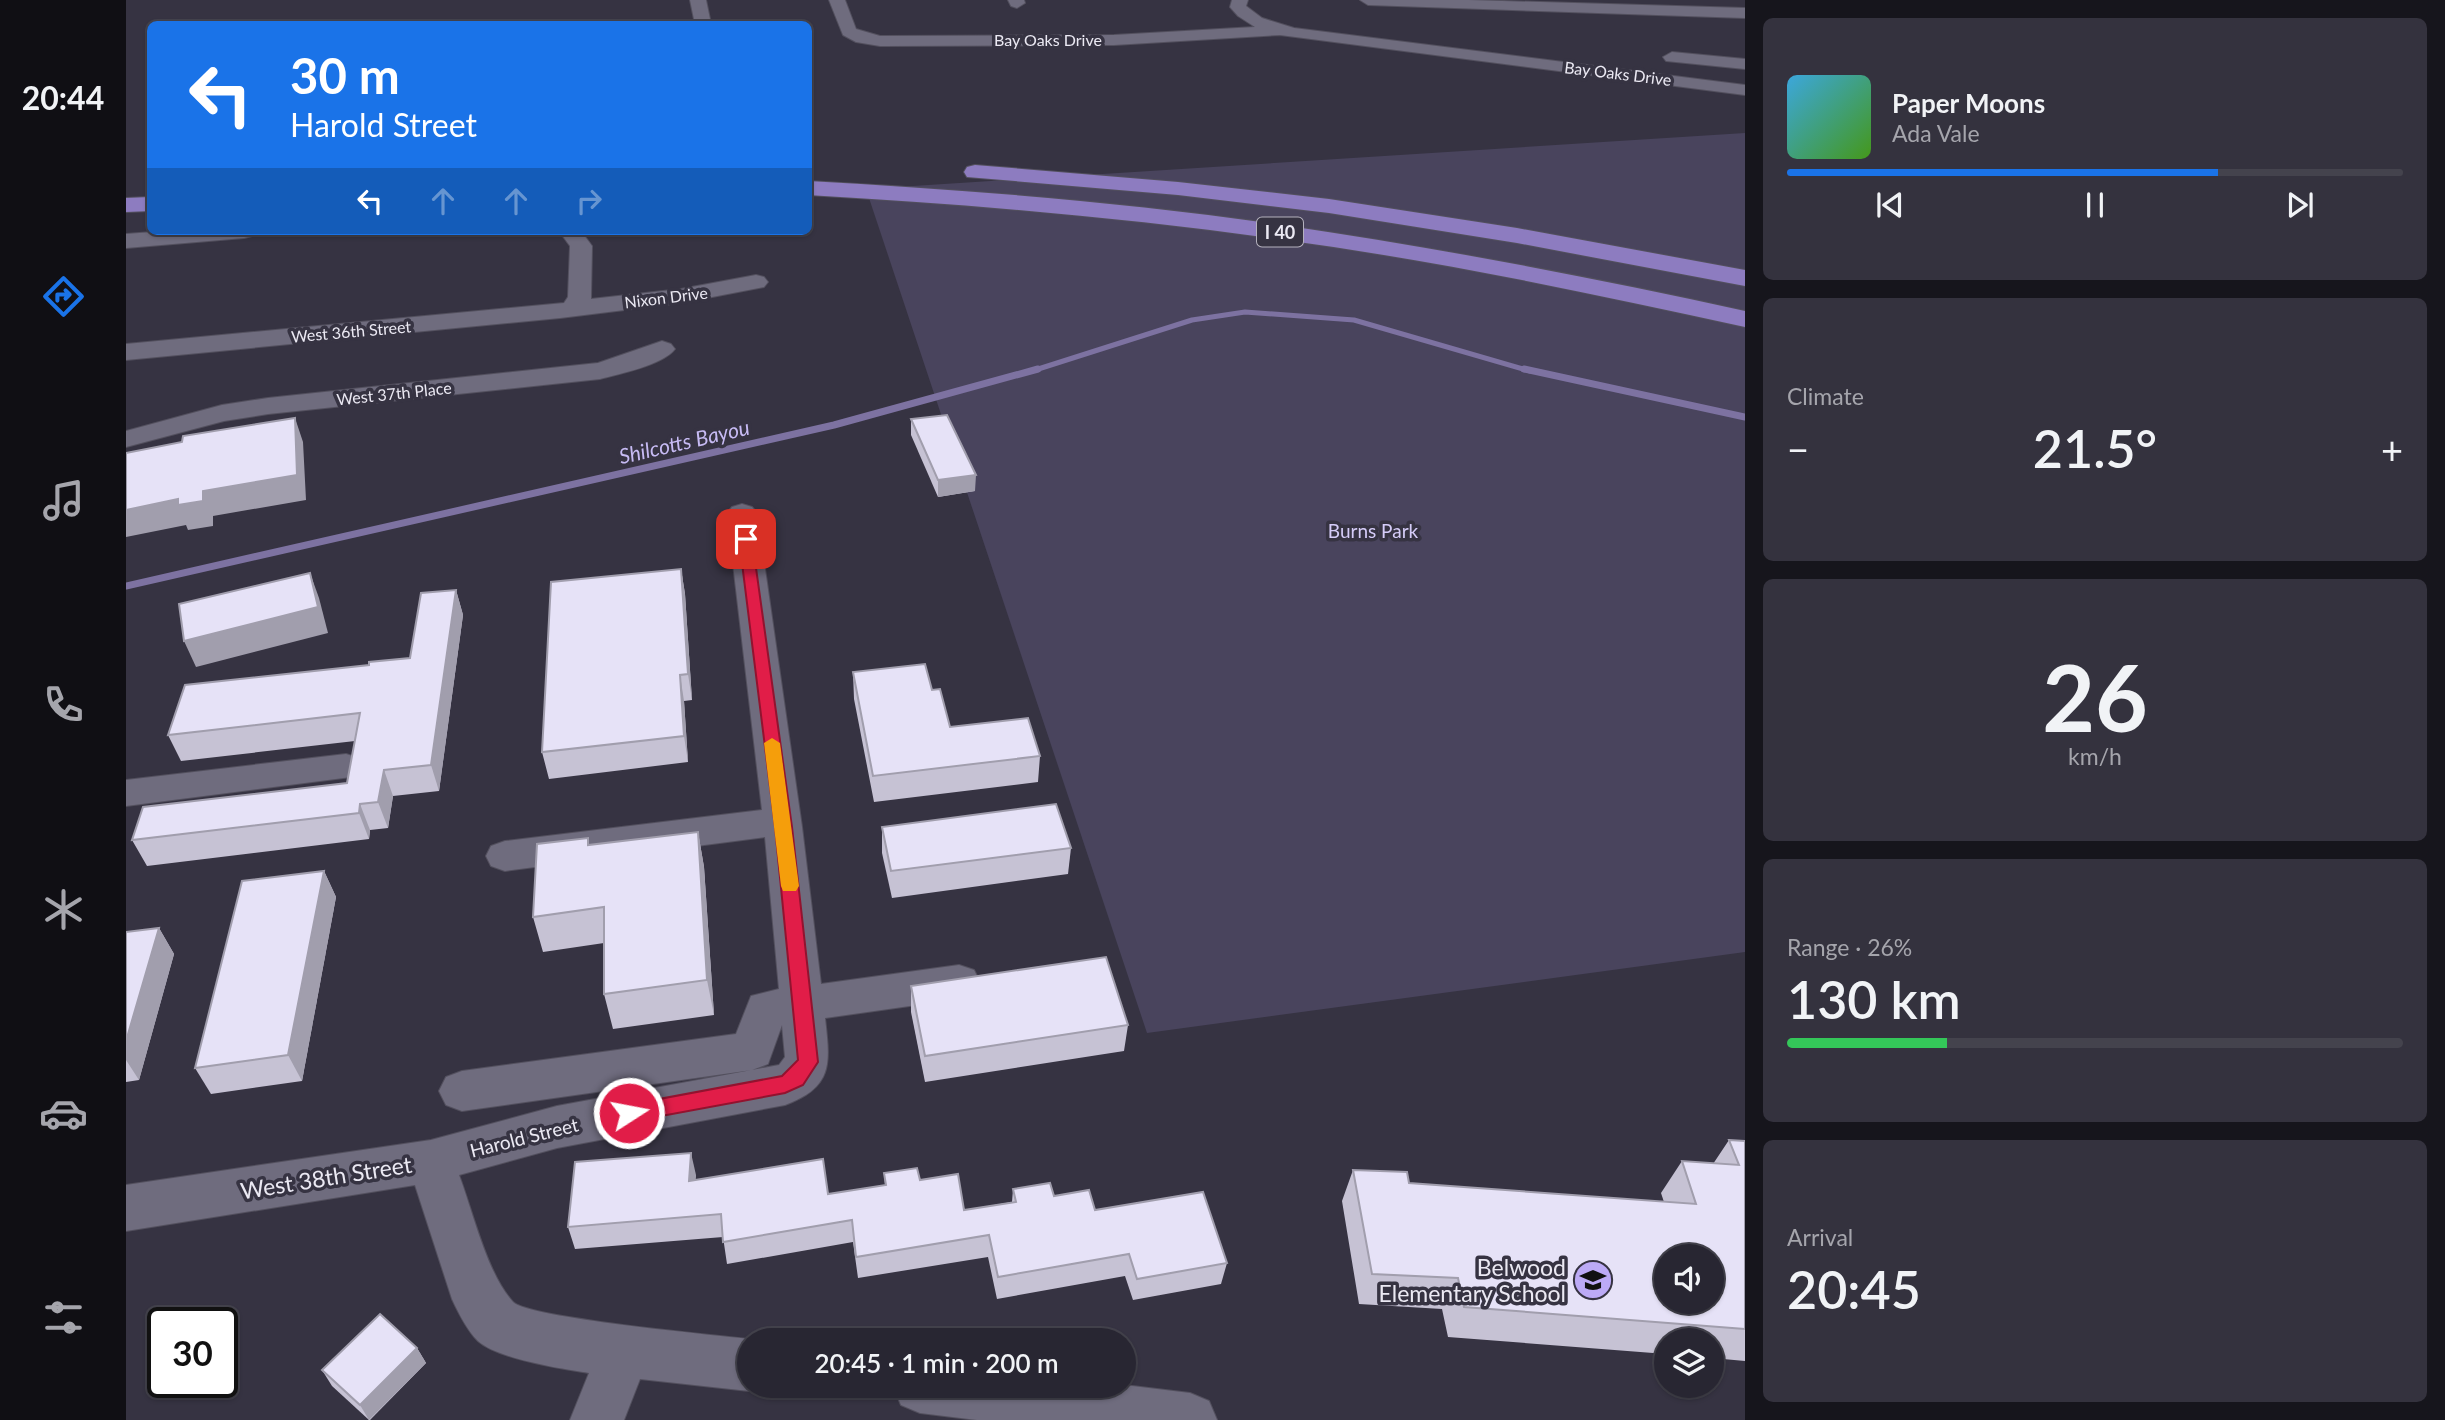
<!DOCTYPE html>
<meta charset="utf-8">
<style>
:root{--surface:#282632;--page:#34323e;--text:#f1f3f6;--muted:#a5a5ac;--line:#44434d;--accent:#1a73e8}
body{margin:0;font-family:Lato,sans-serif;background:var(--page);color:var(--text);height:100vh;display:flex;flex-direction:column;font-size:26px;white-space:nowrap}
*{box-sizing:border-box;margin:0}
p{font-size:23px;color:var(--muted)}
.icon{flex:none;width:38px;height:38px;fill:none;stroke:currentColor;stroke-width:2;stroke-linecap:round;stroke-linejoin:round}
.map{position:relative;flex:1;overflow:hidden}
.side{display:flex;flex-direction:column;gap:18px;padding:18px;background:#16151c;width:700px}
.side>*{flex:none}
.banner{position:absolute;left:21px;top:21px;width:665px;height:214px;border-radius:10px;box-shadow:0 2px 5px #0004,0 0 0 2px var(--line);background:#1a73e8;color:#fff;overflow:hidden}
.fabs{position:absolute;left:1528px;top:1244px;display:grid;gap:14px}
.fabs a{display:grid;place-items:center;width:70px;height:70px;border-radius:50%;background:var(--surface);box-shadow:0 2px 5px #0004,0 0 0 2px var(--line);font-size:35px}
.speed{position:absolute;left:21px;top:1307px;display:flex;gap:14px;font-size:35px;font-weight:700;text-align:center}
.speed>*{display:grid;place-content:center;width:91px;height:91px;border-radius:50%;background:var(--surface);box-shadow:0 2px 5px #0004,0 0 0 2px var(--line);line-height:1}
.speed .limit{border:4px solid #111;border-radius:10px;background:#fff;color:#111}
.pin{position:absolute;display:grid;place-items:center;width:60px;height:60px;color:#fff;margin:-30px;border-radius:14px;box-shadow:0 4px 10px #0006}
.me{position:absolute;width:77px;margin:-38px;rotate:79deg;stroke-linejoin:round;filter:drop-shadow(0 0 5px #0008)}
.turn{display:flex;align-items:center;gap:24px;height:147px;padding:0 28px;font-size:32px}
.turn .icon{width:91px;height:91px;stroke-width:2.5}
.turn b{display:block;font-size:49px;line-height:60px}
.lanes{display:flex;align-items:center;height:66px;padding:0 28px;background:#0003;justify-content:center;gap:35px;direction:ltr}
.lanes .off{opacity:.35}
.big{font-size:52px;font-weight:600;line-height:1.1}
.side .card{flex:1;display:flex;flex-direction:column;justify-content:center;gap:10px;min-width:0;padding:0 24px;border-radius:10px;background:var(--page)}
.side .dial{align-items:center;gap:0}
.dial b{font-size:91px;line-height:1}
.song{display:flex;align-items:center;gap:21px}
.cover{width:84px;height:84px;border-radius:10px;background:linear-gradient(135deg,hsl(200 70% 55%),hsl(100 70% 35%))}
.played{height:7px;border-radius:4px;background:linear-gradient(90deg,var(--accent) 70%,var(--line) 70%)}
.keys{display:flex;justify-content:space-around;direction:ltr}
.heat{display:flex;justify-content:space-between;align-items:center;font-size:38px;direction:ltr}
.charge{height:10px;border-radius:5px;background:linear-gradient(90deg,#34c759 26%,var(--line) 0)}
.trip{position:absolute;left:611px;top:1328px;width:399px;height:70px;border-radius:35px;background:var(--surface);box-shadow:0 2px 5px #0004,0 0 0 2px var(--line);font-weight:600;line-height:70px;text-align:center}
main{display:flex;flex:1;min-height:0}
.tab-bar{display:flex;flex-direction:column;width:126px;justify-content:space-around;align-items:center;background:#100f14;color:var(--muted)}
.tab-bar .icon{width:49px;height:49px}
.tab-bar .active{color:var(--accent)}
.tab-bar b{font-size:32px;color:var(--text)}
.map>svg:first-child{display:block}
</style>
<main>
<nav class="tab-bar">
<b>20:44</b>
<svg class="icon active" aria-label="directions" viewBox="0 0 24 24"><path d="M12 3l9 9-9 9-9-9zM9 14v-3h6M13 9l2 2-2 2"/></svg>
<svg class="icon" aria-label="music" viewBox="0 0 24 24"><path d="M9 18V5l10-2v13"/><circle cx="6" cy="18" r="3"/><circle cx="16" cy="16" r="3"/></svg>
<svg class="icon" aria-label="phone" viewBox="0 0 24 24"><path d="M5 4h4l2 5-3 2q2 4 5 5l2-3 5 2v4C11 20 4 13 5 4z"/></svg>
<svg class="icon" aria-label="climate" viewBox="0 0 24 24"><path d="M12 3v18M4 7l16 10M4 17L20 7"/></svg>
<svg class="icon" aria-label="car" viewBox="0 0 24 24"><path d="M5 17H2v-5l4-1 3-4h7l3 4 3 1v5h-3M9 17h6M6 11h13"/><circle cx="7" cy="17" r="2"/><circle cx="17" cy="17" r="2"/></svg>
<svg class="icon" aria-label="filters" viewBox="0 0 24 24"><path d="M4 7h16M4 17h16"/><circle cx="9" cy="7" r="2"/><circle cx="15" cy="17" r="2"/></svg>
</nav>
<div class="map">
<svg width="1619" height="1420" viewBox="0 0 1619 1420">
<rect width="100%" height="100%" fill="#363342"/>
<!-- green -->
<path fill="#49445d" d="M1619 133V952L1021 1033 740 189Z"/>
<g fill="none" stroke-linecap="round" stroke-linejoin="round">
<!-- stream-far1 -->
<path stroke="#7d72a1" stroke-width="5" d="M906 371 1066 320 1119 312 1228 320 1404 371"/>
<!-- stream -->
<g stroke="#7d72a1" stroke-width="7">
<path d="M1398 369 1619 417"/>
<path d="M0 586 708 425 912 369"/>
</g>
<!-- minor casing -->
<g stroke="#53505e" stroke-width="2">
<g id="minor">
<path d="M564 0H580L585 24H569Z"/>
<path d="M703 0H719L730 29 754 36 988 35 1129 27 1112 16 1104 7 1106 0H1122L1120 6 1136 18 1168 28 1619 85V95L1154 35 988 45 754 46 730 42 717 35Z"/>
<path d="M882 0H898L899 3 891 8 885 6Z"/>
<path d="M1234 0H1343L1619 8V18L1242 5Z"/>
<path d="M1546 52 1619 59V69L1540 61 1537 57Z"/>
<path d="M40 231H129L126 236 118 238 0 248V234Z"/>
<path d="M433 231H455L466 246 465 299 555 289 630 275 638 277 642 282 638 287 555 303 434 318 0 360V344L438 303 442 297 444 246Z"/>
<path d="M536 341 545 344 549 349C537 365 493 374 474 379L142 414 98 421 0 447V431L96 405 142 398 472 363Z"/>
<path d="M616 504 626 507 631 513 676 827 695 984 833 965 848 970 854 982 848 994 833 999 699 1018C704 1063 708 1087 659 1105L431 1148 333 1175C347 1212 361 1274 387 1302 402 1318 589 1335 623 1339L628 1340H623V1386H636L623 1391 514 1379 498 1420H444L463 1373C436 1369 372 1359 352 1341 341 1330 333 1314 326 1299L289 1185 0 1231V1185L305 1140 431 1106 653 1065 659 1057 656 1025 642 1064 626 1070 336 1111 320 1105 313 1091 320 1077 336 1071 610 1034 625 996 653 989 639 837 379 871 365 866 360 856 365 846 379 841 636 810 601 513 606 507Z"/>
<path d="M220 754 233 758 238 767 233 776 0 806V780Z"/>
<path d="M998 1385 1064 1393 1083 1401 1091 1420H851L794 1413 775 1405 767 1386Z"/>
</g>
</g>
<!-- highway casing -->
<g stroke="#53505e" stroke-width="2">
<g id="highway">
<path d="M849 165 1052 182 1203 199 1391 228 1619 270V286L1391 243 1203 213 1052 195 841 177 838 172 841 167Z"/>
<path d="M682 181C841 190 999 202 1156 225 1312 248 1466 277 1619 311V327C1464 293 1309 260 1151 239 995 217 839 204 682 195Z"/>
<path d="M24 197V211L0 212V198Z"/>
</g>
</g>
<!-- minor -->
<use href="#minor" fill="#6f6c7e" fill-rule="evenodd"/>
<!-- highway -->
<use href="#highway" fill="#8d7cc0" fill-rule="evenodd"/>
</g>
<!-- wall -->
<g fill="#c6c2d4">
<path d="M785 419 849 491 812 497 785 435Z"/>
<path d="M555 569 559 594 566 700 558 701 562 762 423 779 416 752Z"/>
<path d="M330 590 337 615 313 791 267 796 262 828 244 830 243 839 21 866 6 840 221 783 229 741 55 761 42 735 243 665 284 658Z"/>
<path d="M727 672 806 690 824 727 914 756 912 782 748 802 728 699Z"/>
<path d="M756 827 945 848 942 874 766 898 756 853Z"/>
<path d="M572 832 578 867 588 1015 487 1029 478 994V943L417 952 407 917 463 845Z"/>
<path d="M198 871 210 897 176 1081 85 1094 69 1068Z"/>
<path d="M33 928 48 954 13 1080 0 1082V932Z"/>
<path d="M785 986 1002 1025 998 1051 799 1082 785 1012Z"/>
<path d="M1603 1140 1619 1141V1361L1586 1358V1340H1540V1354L1322 1337 1316 1309 1233 1304 1216 1201 1227 1170 1283 1183 1538 1202 1535 1193 1556 1161 1587 1164Z"/>
<path d="M758 1173 794 1180 838 1210 886 1202 887 1189 928 1196 969 1210 1101 1263 1095 1284 1007 1300 999 1276 871 1299 862 1257 732 1278 727 1242 601 1264 597 1237 449 1249 442 1227 570 1175 569 1180 702 1194 759 1185Z"/>
<path d="M291 1348 300 1363 244 1420H243L206 1386 196 1370Z"/>
</g>
<!-- shaded-wall -->
<g fill="#a19ead">
<path d="M169 418 177 442 180 500 87 516V526L62 530 60 525 0 537V510L52 499 77 491Z"/>
<path d="M850 475 849 491 812 497V480Z"/>
<path d="M555 569 559 594 566 700 562 674Z"/>
<path d="M184 573 193 598 202 633 70 667 58 641Z"/>
<path d="M330 590 337 615 313 791 305 765Z"/>
<path d="M554 675 558 701 562 762 558 736Z"/>
<path d="M258 770 267 796 262 828 252 802Z"/>
<path d="M234 804 244 830 243 839 233 813Z"/>
<path d="M572 832 578 867 588 1015 581 980Z"/>
<path d="M198 871 210 897 176 1081 162 1055Z"/>
<path d="M33 928 48 954 13 1080 0 1060V1041Z"/>
<path d="M565 1153 570 1175 568 1203 563 1181Z"/>
<path d="M291 1348 300 1363 243 1420 234 1405Z"/>
</g>
<!-- building -->
<g fill="#e6e2f7" stroke="#a19ead" stroke-width="2" fill-rule="evenodd">
<path d="M821 415 850 475 812 480 785 419Z"/>
<path d="M169 418 171 475 77 491V501L52 505V499L0 510V453L56 442 57 436Z"/>
<path d="M555 569 562 674 554 675 558 736 416 752 425 582Z"/>
<path d="M184 573 192 607 58 641 53 604Z"/>
<path d="M330 590 305 765 258 770 252 802 234 804 233 813 6 840 17 807 221 783 234 713 42 735 59 685 243 665V662L284 658 295 593Z"/>
<path d="M799 664 806 690 814 689 824 727 902 718 914 756 747 776 727 672Z"/>
<path d="M930 804 945 848 765 871 756 827Z"/>
<path d="M572 832 581 980 478 994V907L407 917 411 844 462 838V845Z"/>
<path d="M198 871 162 1055 69 1068 116 881Z"/>
<path d="M33 928 0 1041V932Z"/>
<path d="M980 957 1002 1025 799 1056 785 986Z"/>
<path d="M1603 1140 1619 1141V1329L1338 1307 1332 1278 1246 1274 1227 1170 1281 1172 1283 1183 1570 1204 1556 1161 1613 1165ZM1540 1256H1586V1302H1540Z"/>
<path d="M565 1153 563 1181 697 1159 702 1194 760 1185 758 1173 791 1168 794 1180 832 1174 838 1210 890 1202 887 1189 924 1183 928 1196 963 1190 969 1210 1077 1192 1101 1263 1011 1279 1003 1254 872 1277 863 1235 730 1257 726 1220 597 1242 595 1214 442 1227 449 1162Z"/>
<path d="M254 1314 291 1348 234 1405 196 1370Z"/>
</g>
<!-- route -->
<path fill="#e11d48" stroke="#92132f" stroke-width="2" d="M620 535 626 539 666 827 692 1062 677 1085 659 1093 503 1122 496 1119 493 1113 496 1106 656 1076 672 1060 649 827 613 539Z"/>
<!-- slow -->
<path fill="#f59e0b" d="M646 738 654 743 673 886 670 891H657L655 886 638 743Z"/>
<!-- icons -->
<defs>
<g id="school-disc" transform="scale(2.0125)"><circle r="9.5" fill="#bcaaf6" stroke="#363342"/><path d="M0-5L7-2L0 1L-7-2ZM-4 1L0 2.5L4 1V4Q0 6-4 4Z" fill="#111"/></g>
</defs>
<g fill-rule="evenodd">
<use href="#school-disc" x="1467" y="1280"/>
</g>
<g text-anchor="middle" dominant-baseline="central" stroke-width="7" stroke-linejoin="round" paint-order="stroke">
<!-- far-street labels -->
<g font-size="16" fill="#ebe9f3" stroke="#363342">
<text x="922" y="39">Bay Oaks Drive</text>
<text transform="translate(1492 73) rotate(7)">Bay Oaks Drive</text>
<text transform="translate(540 297) rotate(-7)">Nixon Drive</text>
<text transform="translate(225 331) rotate(-5)">West 36th Street</text>
<text transform="translate(268 393) rotate(-6)">West 37th Place</text>
</g>
<!-- shield labels -->
<rect fill="#363342" stroke="#b5b2be" stroke-width="2" x="1131" y="217.5" width="46" height="29" rx="5"/>
<g font-size="18" font-weight="bold" fill="#ebe9f3">
<text x="1154" y="232">I 40</text>
</g>
<!-- park labels -->
<g font-size="19" fill="#d5ccf8" stroke="#363342">
<text x="1247" y="530">Burns Park</text>
</g>
<!-- street labels -->
<g font-size="19" fill="#ebe9f3" stroke="#363342">
<text transform="translate(398 1137) rotate(-14)">Harold Street</text>
</g>
<!-- water labels -->
<g font-size="21" font-style="italic" fill="#c7bbf4" stroke="#363342">
<text transform="translate(558 441) rotate(-13)">Shilcotts Bayou</text>
</g>
<!-- near-street labels -->
<g font-size="23" fill="#ebe9f3" stroke="#363342">
<text transform="translate(200 1177) rotate(-9)">West 38th Street</text>
</g>
<!-- near-poi labels -->
<g font-size="23" fill="#ebe9f3" stroke="#363342" text-anchor="end">
<text x="1440" y="1267">Belwood<tspan x="1440" dy="26">Elementary School</tspan></text>
</g>
</g>
</svg>
<div class="fabs">
<a><svg class="icon" aria-label="sound" viewBox="0 0 24 24"><path d="M4 9h4l5-4v14l-5-4H4zM17 9q2 3 0 6"/></svg></a>
<a><svg class="icon" aria-label="layers" viewBox="0 0 24 24"><path d="M12 4l9 5-9 5-9-5zM3 14l9 5 9-5"/></svg></a>
</div>
<div class="speed"><div class="limit">30</div></div>
<div class="pin" style="left:620px;top:539px;background:#d93025"><svg class="icon" aria-label="arrive" viewBox="0 0 24 24"><path d="M6 21V4h12l-3 4 3 4H6"/></svg></div>
<svg class="me" style="left:503px;top:1113px" viewBox="-20 -20 40 40"><circle r="17" fill="#e11d48" stroke="#fff" stroke-width="3"/><path d="M0-11L8 9 0 5-8 9z" fill="#fff"/></svg>
<div class="trip">20:45 · 1 min · 200 m</div>
<div class="banner">
<div class="turn"><svg class="icon" aria-label="left" viewBox="0 0 24 24"><path d="M17 20v-9H6M10 6l-5 5 5 5"/></svg><div><b>30 m</b>Harold Street</div></div>
<div class="lanes"><svg class="icon" aria-label="left" viewBox="0 0 24 24"><path d="M17 20v-9H6M10 6l-5 5 5 5"/></svg><svg class="icon off" aria-label="ahead" viewBox="0 0 24 24"><path d="M12 20V5M6 11l6-6 6 6"/></svg><svg class="icon off" aria-label="ahead" viewBox="0 0 24 24"><path d="M12 20V5M6 11l6-6 6 6"/></svg><svg class="icon off" aria-label="right" viewBox="0 0 24 24"><path d="M7 20v-9h11M14 6l5 5-5 5"/></svg></div>
</div>
</div>
<section class="side">
<div class="card">
<div class="song"><i class="cover"></i><div><b>Paper Moons</b><p>Ada Vale</p></div></div>
<div class="played"></div>
<div class="keys"><svg class="icon" aria-label="previous" viewBox="0 0 24 24"><path d="M18 5L8 12l10 7zM5 5v14"/></svg><svg class="icon" aria-label="pause" viewBox="0 0 24 24"><path d="M8 5v14M16 5v14"/></svg><svg class="icon" aria-label="next" viewBox="0 0 24 24"><path d="M6 5l10 7-10 7zM19 5v14"/></svg></div>
</div>
<div class="card"><p>Climate</p>
<div class="heat"><a>−</a><b class="big">21.5°</b><a>+</a></div>
</div>
<div class="card dial"><b>26</b><p>km/h</p></div>
<div class="card"><p>Range · 26%</p><b class="big">130 km</b><div class="charge"></div></div>
<div class="card"><p>Arrival</p><b class="big">20:45</b></div>
</section>
</main>
